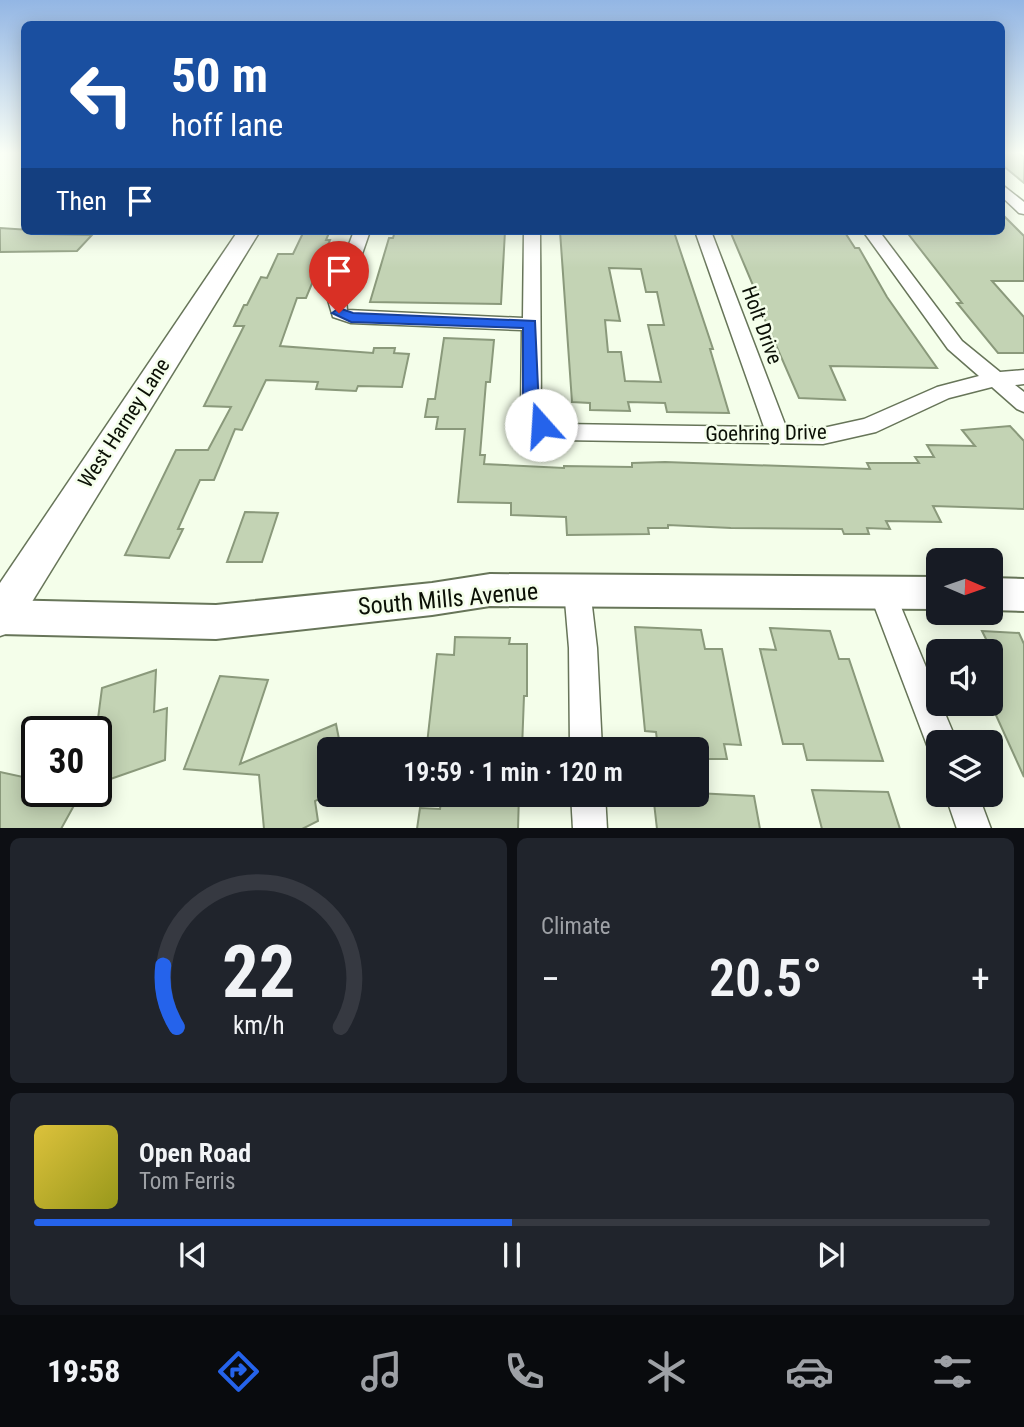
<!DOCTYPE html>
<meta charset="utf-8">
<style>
:root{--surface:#171b24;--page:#20242c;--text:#f1f3f6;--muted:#9ea1a6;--line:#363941;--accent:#2563eb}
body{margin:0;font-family:"Roboto Condensed",sans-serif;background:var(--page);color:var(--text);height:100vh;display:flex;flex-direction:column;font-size:26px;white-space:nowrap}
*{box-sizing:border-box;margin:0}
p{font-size:23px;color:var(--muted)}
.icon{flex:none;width:38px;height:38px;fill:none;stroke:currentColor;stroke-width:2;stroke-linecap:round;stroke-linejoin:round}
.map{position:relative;height:828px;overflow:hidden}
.sheet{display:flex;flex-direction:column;gap:10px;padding:10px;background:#0d0f14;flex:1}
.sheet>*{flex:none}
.top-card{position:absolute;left:21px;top:21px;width:984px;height:214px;border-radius:10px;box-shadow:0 4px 18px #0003;background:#1a4fa0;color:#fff;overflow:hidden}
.needle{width:46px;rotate:92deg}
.buttons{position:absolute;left:926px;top:548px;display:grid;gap:14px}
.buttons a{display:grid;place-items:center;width:77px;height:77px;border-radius:10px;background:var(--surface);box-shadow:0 4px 18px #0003;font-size:35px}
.speed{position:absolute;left:21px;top:716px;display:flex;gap:14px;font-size:35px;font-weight:700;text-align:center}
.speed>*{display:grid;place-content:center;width:91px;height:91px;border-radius:50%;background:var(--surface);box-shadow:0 4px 18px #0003;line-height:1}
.speed .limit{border:4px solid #111;border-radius:10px;background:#fff;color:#111}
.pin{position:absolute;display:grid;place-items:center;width:60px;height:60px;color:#fff;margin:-72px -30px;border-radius:50% 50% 50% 0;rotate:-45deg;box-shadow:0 0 7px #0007}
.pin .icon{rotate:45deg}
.me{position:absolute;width:77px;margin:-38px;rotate:341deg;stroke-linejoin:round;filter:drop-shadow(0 0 5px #0008)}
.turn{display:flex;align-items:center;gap:24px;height:147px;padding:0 35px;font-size:32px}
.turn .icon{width:91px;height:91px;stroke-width:2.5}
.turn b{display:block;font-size:49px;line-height:60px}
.then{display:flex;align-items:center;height:66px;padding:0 35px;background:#0003;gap:14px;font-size:26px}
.big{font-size:52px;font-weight:600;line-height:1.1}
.sheet .tile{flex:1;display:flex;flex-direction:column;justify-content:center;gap:10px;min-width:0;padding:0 24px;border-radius:10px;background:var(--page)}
.sheet .dial{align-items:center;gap:0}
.dial svg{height:182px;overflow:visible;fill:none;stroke:var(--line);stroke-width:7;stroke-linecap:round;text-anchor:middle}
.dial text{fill:var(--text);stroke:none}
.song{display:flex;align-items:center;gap:21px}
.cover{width:84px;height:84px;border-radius:10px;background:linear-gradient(135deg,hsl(50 70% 55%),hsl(60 70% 35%))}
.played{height:7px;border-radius:4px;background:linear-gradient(90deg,var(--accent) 50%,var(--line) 50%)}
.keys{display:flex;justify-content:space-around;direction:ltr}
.heat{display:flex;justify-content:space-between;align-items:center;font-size:38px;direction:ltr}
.sheet .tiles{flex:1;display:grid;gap:10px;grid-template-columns:1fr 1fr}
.tile:last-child{grid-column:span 2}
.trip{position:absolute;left:317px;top:737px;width:392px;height:70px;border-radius:10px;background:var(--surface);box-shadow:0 4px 18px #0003;font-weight:600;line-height:70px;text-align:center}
.tab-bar{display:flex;height:112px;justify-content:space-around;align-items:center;background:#090b0e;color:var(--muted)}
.tab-bar .icon{width:49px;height:49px}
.tab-bar .current{color:var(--accent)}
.tab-bar b{font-size:32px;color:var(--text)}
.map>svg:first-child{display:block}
</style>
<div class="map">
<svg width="1024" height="829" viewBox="0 0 1024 829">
<rect width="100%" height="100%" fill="#f4feea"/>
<!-- building -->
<g fill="#c3d3b4" stroke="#8a997b" stroke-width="2" fill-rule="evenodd">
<path d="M1001 152H1018L1024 157V183L1001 164Z"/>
<path d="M1001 213 1024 236V281H992L1024 317V353H998L957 303H962L906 231H1001Z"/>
<path d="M0 228 46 231 43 234 92 235 77 251 0 252Z"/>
<path d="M395 231H505L501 304 370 302 389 238H393Z"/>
<path d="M560 231 674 232 713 349H710L729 413 667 412 665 403 628 402 630 411 590 410V403L572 402ZM609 268 641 269 646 292H657L664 325H648L661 382 625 381 621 352H608L605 320 620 321Z"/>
<path d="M730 231H844L855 248H859L887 297 937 368 830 366 845 400 799 398 752 290H755Z"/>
<path d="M303 233H329L326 240H330L306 298H297L280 346 373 353 374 348H395L394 353 409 354 402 387 358 386 356 391 316 389 318 382 266 380 242 430 235 429 214 480H200L178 529H183L169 558 125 555 176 450H208L231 407 204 406 244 326H234L244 305H247L261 277 267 278 278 254H293Z"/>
<path d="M444 338 494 340 490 382H486L480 455H485L484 464 564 468V466L632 467V463L665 462 870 469 867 463H919L915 457H934L927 445 975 446 962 430 1010 426 1024 441V509L933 506 941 522 886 521 890 529 867 528 869 534H844L842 529 731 528 668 525V528H648L649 534 567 535 566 517 511 515V503L458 502 465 429H436L438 417H425L428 399H435Z"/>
<path d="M245 512 278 513 262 562H227Z"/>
<path d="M635 627 701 630 705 649H722L741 745 724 744 727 759H696V749H658L656 732 645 731Z"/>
<path d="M770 628 830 631 839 659H849L883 761 807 760 803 744H783L760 649 776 650Z"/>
<path d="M982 631 1019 633 1024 644V777L990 702 991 649Z"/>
<path d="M455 637 510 638 509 644H527V696H524L522 749H449L450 746 427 744 437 654 454 655Z"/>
<path d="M156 670 154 712 167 708 165 760 96 784V734L102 688Z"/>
<path d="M220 676 268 680 240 764 336 724 341 749H329V794L315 801 318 821 302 829H264L259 775 184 769Z"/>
<path d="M0 772 37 780V791H82L61 829H0Z"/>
<path d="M812 790 888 792 900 829H822Z"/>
<path d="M696 793 754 796 760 829H657L653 794Z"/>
<path d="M442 794H519L518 829H417L420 808 440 809Z"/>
</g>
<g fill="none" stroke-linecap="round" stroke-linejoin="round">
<!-- minor casing -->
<g stroke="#677559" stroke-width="3">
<g id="minor">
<path d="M1001 184 1024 202V214L1019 213 1001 196Z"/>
<path d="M354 231H370L346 300 347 310 523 318 524 231H540L541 409 549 419 560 424 764 427 695 231H711L786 427 823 428 864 419 937 387 979 376 948 349 863 231H879L962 341 1000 372 1024 370V384L1015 385 1024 392V412L1017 409 992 387 949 398 876 432 823 444 558 440 533 431 521 410 522 330 351 323 333 317 328 300Z"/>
<path d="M577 576 586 580 590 589 597 648 602 749H570L569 648 564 589 568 580Z"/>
<path d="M882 579 891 583 938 696V704H941L957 742H938V756L930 753 869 592 873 583Z"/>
<path d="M571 794H605L607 829H573Z"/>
<path d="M945 794H978L991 829H957Z"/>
</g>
</g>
<!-- tertiary casing -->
<g stroke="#677559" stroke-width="4">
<g id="tertiary">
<path d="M490 574 938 577V609L490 606 432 615 216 639 0 634V600L216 605 432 583Z"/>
<path d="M990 578 1024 579V611L990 610Z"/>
</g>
</g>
<!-- secondary casing -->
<g stroke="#677559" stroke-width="3">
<path id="secondary" d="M238 231H260L14 631 0 636V583Z"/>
</g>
<!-- minor -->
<use href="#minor" fill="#fff" fill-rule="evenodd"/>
<!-- tertiary -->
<use href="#tertiary" fill="#fff" fill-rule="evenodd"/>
<!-- secondary -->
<use href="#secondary" fill="#fff" fill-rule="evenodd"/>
</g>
<!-- sky -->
<linearGradient id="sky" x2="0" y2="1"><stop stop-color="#93b6e4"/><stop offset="0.57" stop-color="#fafff6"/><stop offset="1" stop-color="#fafff6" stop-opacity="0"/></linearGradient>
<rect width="1024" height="268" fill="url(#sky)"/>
<!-- route -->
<path fill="#2563eb" stroke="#184099" stroke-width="2" d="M339 308 353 313 535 321 539 409 550 425 547 429H536L523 410V328L351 322 332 313Z"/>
<g text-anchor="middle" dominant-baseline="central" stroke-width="5" stroke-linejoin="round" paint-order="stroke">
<!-- street labels -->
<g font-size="21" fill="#0b1006" stroke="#f4feea">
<text transform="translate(762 325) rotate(70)">Holt Drive</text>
<text transform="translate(124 423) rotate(-57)">West Harney Lane</text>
<text transform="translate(766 433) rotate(-1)">Goehring Drive</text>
</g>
<!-- near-street labels -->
<g font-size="24" fill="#0b1006" stroke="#f4feea">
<text transform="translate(448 599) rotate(-5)">South Mills Avenue</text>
</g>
</g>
</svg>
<div class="buttons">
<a><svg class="needle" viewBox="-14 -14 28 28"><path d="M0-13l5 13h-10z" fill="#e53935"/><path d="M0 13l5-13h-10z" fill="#9ea1a6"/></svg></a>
<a><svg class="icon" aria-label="sound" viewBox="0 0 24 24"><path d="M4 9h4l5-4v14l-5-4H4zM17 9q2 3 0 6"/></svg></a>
<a><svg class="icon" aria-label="layers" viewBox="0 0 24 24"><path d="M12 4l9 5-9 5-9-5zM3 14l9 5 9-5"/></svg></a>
</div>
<div class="speed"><div class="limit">30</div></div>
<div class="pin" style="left:339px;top:313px;background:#d93025"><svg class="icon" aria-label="arrive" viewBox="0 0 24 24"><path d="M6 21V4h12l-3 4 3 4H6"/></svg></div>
<svg class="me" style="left:541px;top:425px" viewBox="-20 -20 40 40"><circle r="19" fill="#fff"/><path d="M0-13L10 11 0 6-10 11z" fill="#2563eb"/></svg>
<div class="trip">19:59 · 1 min · 120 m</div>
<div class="top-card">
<div class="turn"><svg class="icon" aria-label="left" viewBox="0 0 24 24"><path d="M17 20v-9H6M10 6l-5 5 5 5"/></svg><div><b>50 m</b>hoff lane</div></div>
<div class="then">Then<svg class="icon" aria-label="arrive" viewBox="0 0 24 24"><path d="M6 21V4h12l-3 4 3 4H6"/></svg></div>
</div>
</div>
<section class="sheet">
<div class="tiles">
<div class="tile dial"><svg viewBox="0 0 100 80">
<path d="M14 69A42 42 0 1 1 86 69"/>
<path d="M14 69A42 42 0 0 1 8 42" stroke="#2563eb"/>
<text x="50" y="56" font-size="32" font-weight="700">22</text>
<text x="50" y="72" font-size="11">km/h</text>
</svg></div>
<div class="tile"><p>Climate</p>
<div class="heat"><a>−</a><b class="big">20.5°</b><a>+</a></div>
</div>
<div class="tile">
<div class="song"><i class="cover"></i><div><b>Open Road</b><p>Tom Ferris</p></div></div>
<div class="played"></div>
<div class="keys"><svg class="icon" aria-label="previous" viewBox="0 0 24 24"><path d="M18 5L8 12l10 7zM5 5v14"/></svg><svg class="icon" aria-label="pause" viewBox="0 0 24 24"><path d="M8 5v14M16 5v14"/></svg><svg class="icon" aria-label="next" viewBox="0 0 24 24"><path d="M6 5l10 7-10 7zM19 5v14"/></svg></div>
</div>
</div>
</section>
<nav class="tab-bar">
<b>19:58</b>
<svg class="icon current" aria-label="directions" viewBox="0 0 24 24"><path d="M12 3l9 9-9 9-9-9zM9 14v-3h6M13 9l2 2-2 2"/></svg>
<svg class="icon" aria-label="music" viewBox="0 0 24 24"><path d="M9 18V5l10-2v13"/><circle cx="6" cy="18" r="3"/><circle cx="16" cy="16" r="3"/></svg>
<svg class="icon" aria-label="phone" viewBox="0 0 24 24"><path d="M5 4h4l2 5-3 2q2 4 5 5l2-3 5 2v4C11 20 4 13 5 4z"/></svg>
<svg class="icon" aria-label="climate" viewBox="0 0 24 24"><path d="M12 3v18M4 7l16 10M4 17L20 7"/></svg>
<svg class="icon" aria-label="car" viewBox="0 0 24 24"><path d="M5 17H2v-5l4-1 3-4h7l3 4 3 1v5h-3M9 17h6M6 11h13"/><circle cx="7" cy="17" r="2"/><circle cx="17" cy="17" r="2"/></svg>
<svg class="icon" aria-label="filters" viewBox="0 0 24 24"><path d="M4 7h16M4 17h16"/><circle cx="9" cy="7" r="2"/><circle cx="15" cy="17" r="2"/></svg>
</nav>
